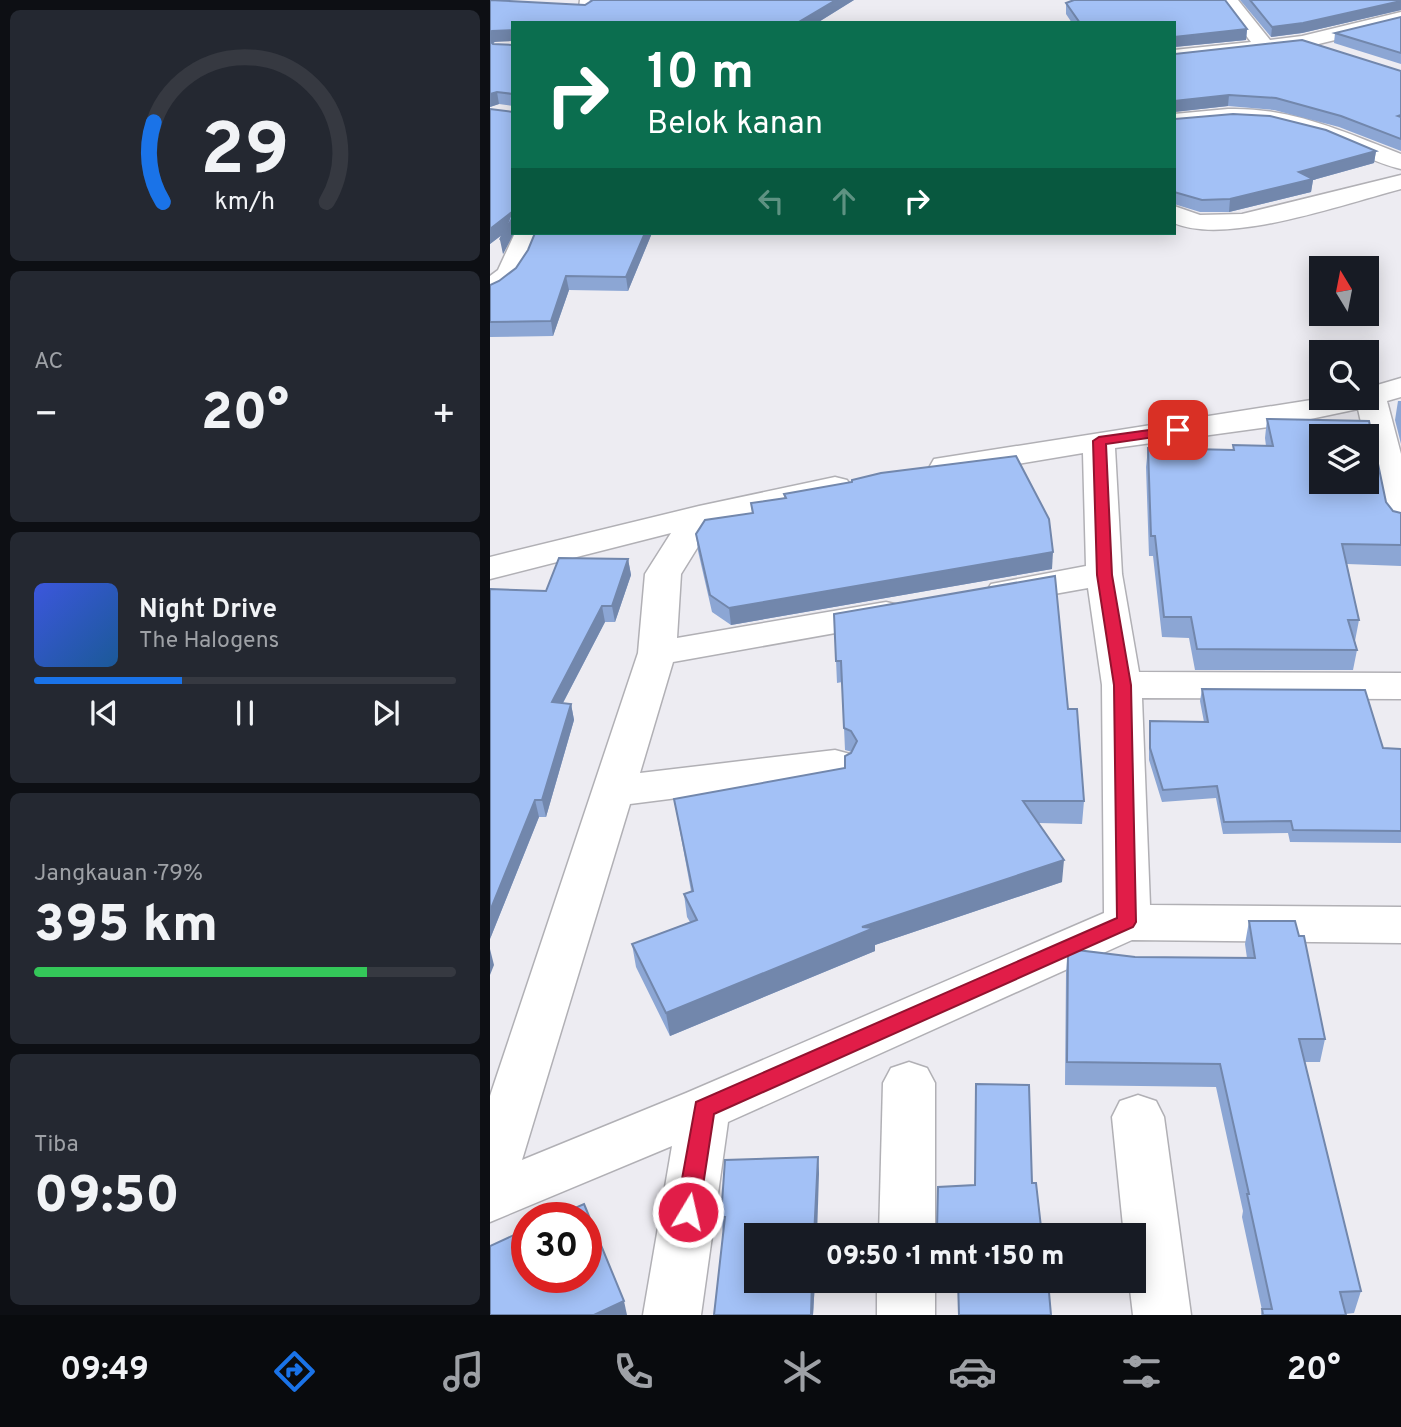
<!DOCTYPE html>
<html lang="id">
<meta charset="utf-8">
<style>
:root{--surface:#171b24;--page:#242831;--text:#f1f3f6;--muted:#9ea1a6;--line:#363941;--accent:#1a73e8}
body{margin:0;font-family:Overpass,sans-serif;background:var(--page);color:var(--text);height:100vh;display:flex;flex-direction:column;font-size:26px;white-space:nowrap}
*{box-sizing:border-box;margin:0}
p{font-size:23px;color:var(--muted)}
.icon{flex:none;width:38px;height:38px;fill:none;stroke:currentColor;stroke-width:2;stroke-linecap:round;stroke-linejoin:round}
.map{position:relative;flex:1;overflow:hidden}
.details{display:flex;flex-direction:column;gap:10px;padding:10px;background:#0d0f14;width:490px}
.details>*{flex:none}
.hud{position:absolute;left:21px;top:21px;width:665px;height:214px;border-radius:0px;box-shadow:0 4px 18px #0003;background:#0b6e4f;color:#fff;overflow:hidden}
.needle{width:46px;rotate:350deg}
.buttons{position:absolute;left:819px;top:256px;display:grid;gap:14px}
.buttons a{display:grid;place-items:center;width:70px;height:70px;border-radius:0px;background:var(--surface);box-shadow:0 4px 18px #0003;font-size:35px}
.speed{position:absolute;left:21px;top:1202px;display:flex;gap:14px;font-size:35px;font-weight:700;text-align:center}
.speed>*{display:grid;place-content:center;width:91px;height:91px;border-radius:50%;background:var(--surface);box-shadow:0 4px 18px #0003;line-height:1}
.speed .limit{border:10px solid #d22;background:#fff;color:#111}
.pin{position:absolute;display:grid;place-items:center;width:60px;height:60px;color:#fff;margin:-30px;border-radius:14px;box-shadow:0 4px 10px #0006}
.me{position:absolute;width:77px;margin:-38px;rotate:9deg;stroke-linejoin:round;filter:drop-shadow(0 0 5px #0008)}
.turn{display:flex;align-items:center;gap:24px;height:147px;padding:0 21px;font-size:32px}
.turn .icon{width:91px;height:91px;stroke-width:2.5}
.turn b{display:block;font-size:49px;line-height:60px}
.lanes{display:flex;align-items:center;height:66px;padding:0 21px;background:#0003;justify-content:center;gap:35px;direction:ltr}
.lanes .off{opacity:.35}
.big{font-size:52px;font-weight:800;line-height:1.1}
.details .widget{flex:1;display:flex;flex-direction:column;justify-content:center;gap:10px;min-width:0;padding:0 24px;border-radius:10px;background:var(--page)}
.details .dial{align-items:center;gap:0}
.dial svg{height:182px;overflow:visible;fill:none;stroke:var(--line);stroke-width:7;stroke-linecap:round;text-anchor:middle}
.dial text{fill:var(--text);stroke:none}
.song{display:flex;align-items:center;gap:21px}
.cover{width:84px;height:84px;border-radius:10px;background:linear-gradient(135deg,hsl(230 70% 55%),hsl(210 70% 35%))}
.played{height:7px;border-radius:4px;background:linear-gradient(90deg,var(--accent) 35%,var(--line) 35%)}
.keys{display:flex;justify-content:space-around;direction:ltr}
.heat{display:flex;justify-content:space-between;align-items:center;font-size:38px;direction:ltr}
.charge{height:10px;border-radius:5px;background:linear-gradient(90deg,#34c759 79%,var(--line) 0)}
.trip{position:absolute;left:254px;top:1223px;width:402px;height:70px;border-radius:0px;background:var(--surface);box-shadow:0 4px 18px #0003;font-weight:800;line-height:70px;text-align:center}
.menu{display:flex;height:112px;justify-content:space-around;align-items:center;background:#090b0e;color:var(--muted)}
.menu .icon{width:49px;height:49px}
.menu .on{color:var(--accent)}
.menu b{font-size:32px;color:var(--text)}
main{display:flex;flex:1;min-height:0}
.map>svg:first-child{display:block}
</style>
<main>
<section class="details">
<div class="widget dial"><svg viewBox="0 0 100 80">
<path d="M14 69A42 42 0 1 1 86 69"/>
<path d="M14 69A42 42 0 0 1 10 34" stroke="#1a73e8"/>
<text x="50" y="56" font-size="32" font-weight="700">29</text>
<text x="50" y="72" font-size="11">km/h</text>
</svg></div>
<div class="widget"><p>AC</p>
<div class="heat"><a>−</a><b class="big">20°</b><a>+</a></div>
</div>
<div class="widget">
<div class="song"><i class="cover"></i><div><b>Night Drive</b><p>The Halogens</p></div></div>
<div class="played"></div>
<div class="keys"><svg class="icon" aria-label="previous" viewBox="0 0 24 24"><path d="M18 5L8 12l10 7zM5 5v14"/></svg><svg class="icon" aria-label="pause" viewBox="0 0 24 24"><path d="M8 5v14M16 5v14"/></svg><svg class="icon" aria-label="next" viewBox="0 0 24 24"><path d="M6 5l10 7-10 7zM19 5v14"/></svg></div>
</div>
<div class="widget"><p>Jangkauan · 79%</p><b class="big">395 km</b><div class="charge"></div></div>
<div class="widget"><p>Tiba</p><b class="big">09:50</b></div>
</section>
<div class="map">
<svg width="911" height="1315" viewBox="0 0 911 1315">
<rect width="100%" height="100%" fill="#edecf2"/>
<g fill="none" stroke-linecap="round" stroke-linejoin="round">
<!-- minor casing -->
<g stroke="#b1b0b5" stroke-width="3">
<g id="minor">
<path d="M90 0H108L107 23H87Z"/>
<path d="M729 0H748L780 40 812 36 911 12V24L812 48 684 62V50L761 42Z"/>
<path d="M738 109C801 107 854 132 911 154V169C885 163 860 149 835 139 784 120 737 120 684 128V114Z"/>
<path d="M911 175V189C854 204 736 246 684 223V206L710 215 752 214Z"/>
<path d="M25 233H51C39 259 31 290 0 297V276L8 270Z"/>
<path d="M911 378V397L897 401 911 454V531L899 528 894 521 877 436H874L868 409 792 425 625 448 632 574 649 672 911 673V699L652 698 660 905 911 907V943L642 940 238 1122 211 1315H153L182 1146 0 1222V1096L148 653 155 574 181 533 0 579V557L209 506 345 477 357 480 362 487 357 494 222 524 191 574 187 638 396 602 409 605 415 613 409 621 396 624 183 662 150 773 345 750 360 754 366 764 360 774 345 778 140 804 32 1160 196 1093 614 913 612 685 598 588 514 603 501 600 496 592 501 584 596 566 593 453 456 476 444 473 440 466 444 459 840 397H877V388Z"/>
<path d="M419 1062 437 1068 445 1083V1236H389L393 1083 401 1068Z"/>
<path d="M648 1095 666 1101 674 1117 701 1315H643L639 1281H644V1236H634L622 1117 630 1101Z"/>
<rect x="387" y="1281" width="58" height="34"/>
</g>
</g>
<!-- minor -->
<use href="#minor" fill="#fff" fill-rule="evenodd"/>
</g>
<!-- wall -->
<g fill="#8ca6d4">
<path d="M0 0 95 5 101 1 99 0H364L327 23H23L3 44 23 45V233H24L13 254 12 235 0 244V109L23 112V106L9 104 0 107Z"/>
<path d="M750 0H911V10L812 33 781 37Z"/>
<path d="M576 3 757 29 756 40 684 47V23H582L576 14Z"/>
<path d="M911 17V64L844 43 845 33Z"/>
<path d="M684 53 911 71V151L849 127 784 110 738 106 684 112Z"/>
<path d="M684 118 886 151 884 163 823 180 821 192 739 212H710L684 204Z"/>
<path d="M45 233H162L138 291 79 290 63 336 0 337V285L9 281 26 268 38 250Z"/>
<path d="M908 401H911V444L905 420Z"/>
<path d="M777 419 896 502 903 511 911 513V566L857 564 869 620 865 641 867 650 863 670H705L699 638 672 637 663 556H659L656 467 658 448 743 450V445L776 446 775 438Z"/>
<path d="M294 494 562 569 241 625 222 612 208 551 206 534 262 513 261 503 295 498Z"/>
<path d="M138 559 141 575 125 622H115L73 703 81 704 84 720 56 817H49L0 939 56 591Z"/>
<path d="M344 614 578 709 594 801 592 824 548 823 572 882 385 945V951L180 1036 146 967 142 944 200 922 197 917 194 894 201 891 184 799 355 768 362 752 355 750 352 682 347 683Z"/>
<path d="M712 689 893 748 911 749V843L800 842 798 833 733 834 726 798 672 802 659 760V733L660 721 714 722 710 701Z"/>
<path d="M759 921 835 1039 830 1062H815L871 1291 864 1313 855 1314 856 1315H771L772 1310 752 1217 753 1211 726 1087 575 1085 576 973 578 949 645 957 757 958 755 944Z"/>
<path d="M328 1157 329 1174 266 1281H325L323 1315H224L233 1232 231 1217Z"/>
<path d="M542 1183 552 1236H447L448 1187Z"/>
</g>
<!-- shaded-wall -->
<g fill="#7287ac">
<path d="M346 0H364L327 23H307Z"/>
<path d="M911 1V10L812 33 781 37 782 27Z"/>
<path d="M757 29 756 40 684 47V37Z"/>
<path d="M23 30V41L4 42 0 50V35L2 31Z"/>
<path d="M7 92 9 104 0 107V94Z"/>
<path d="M739 95 738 106 684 112V101Z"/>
<path d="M886 151 884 163 823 180 821 192 739 212 740 199 809 172Z"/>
<path d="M22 212 23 233H24L13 254 10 240 13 234 0 244V229Z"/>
<path d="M155 233H162L138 291 136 277Z"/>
<path d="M76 276 79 290 63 336 61 321Z"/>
<path d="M563 552 562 569 241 625 239 608Z"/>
<path d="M138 559 141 575 125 622 122 606Z"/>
<path d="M112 606 115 622 65 718 62 702Z"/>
<path d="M81 704 84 720 56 817 52 800Z"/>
<path d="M45 800 49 817 0 939V911Z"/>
<path d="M574 860 572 882 385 945V951L180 1036 176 1013 372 927Z"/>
<path d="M0 949 4 965 0 975Z"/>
<path d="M328 1157 329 1174 327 1236H324Z"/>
<path d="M322 1281H325L323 1315H321Z"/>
<path d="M134 1301 137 1315H104Z"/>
</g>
<!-- building -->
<g fill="#a3c1f6" stroke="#7287ac" stroke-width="2" fill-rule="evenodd">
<path d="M0 0 95 5 103 0H346L307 23H23V30L2 31 0 35Z"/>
<path d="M584 0H735L757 29 684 37V23H590L576 3Z"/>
<path d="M760 0H911V1L813 23 782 27Z"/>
<path d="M911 17V53L845 33Z"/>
<path d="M812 40 911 71V115L908 116 911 117V139L851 116 786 98 739 95 684 101V53L685 54Z"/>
<path d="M0 41 3 44 23 45V94L7 92 0 94Z"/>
<path d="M23 100V217L10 240 22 212 0 229V109L23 112Z"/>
<path d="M743 114 780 116 836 130 886 151 809 172 823 179 740 199 712 200 684 192V118L685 119Z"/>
<path d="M45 233H155L136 277 76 276 61 321 0 322V285L9 281 26 268 38 250Z"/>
<path d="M777 419 879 421 896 502 903 511 911 513V545L852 544 869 620H858L867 650 707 649 701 617H674L665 536H661L658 448 744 450 743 445 783 446ZM831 436H877V481H831Z"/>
<path d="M526 456 559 519 563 552 239 608 220 595 206 534 215 520 263 513 261 503 296 498 294 494 362 482V480L391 473Z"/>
<path d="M69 558 138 559 122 606H112L62 702 81 704 52 800H45L0 911V589L56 591Z"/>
<path d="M565 576 578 709H587L594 801H533L574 860 372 927 384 928 176 1013 142 944 207 920 194 894 203 891 184 799 355 768V756L361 753 367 741 361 731 354 728 351 661H346L344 614Z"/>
<path d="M712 689 875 690 893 748 911 749V831L803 830 801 821 734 822 727 786 673 790 660 748V721L718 722Z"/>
<path d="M759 921H805L809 936H814L835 1039H809L871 1291 850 1292 856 1315H773L772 1309H782L757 1194H759L730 1064 577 1062 578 949 645 957 765 958Z"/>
<path d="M486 1084 539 1085 542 1183H546L552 1236H466L465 1229 447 1230 448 1187 485 1185Z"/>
<path d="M328 1157 324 1236H266V1281H322L321 1315H224L235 1217H231L235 1160Z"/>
<path d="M94 1204 134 1301 104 1315H0V1246L37 1229V1278H96V1218H62Z"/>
<path d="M468 1281H558L561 1315H469Z"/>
</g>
<!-- route -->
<path fill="#e11d48" stroke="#92132f" stroke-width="2" d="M688 426 693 427V433L616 444 622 575 641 685 646 922 643 927 224 1114 209 1212 206 1219 198 1222 190 1219 186 1212 206 1102 627 918 624 685 607 575 603 441 609 437Z"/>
</svg>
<div class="buttons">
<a><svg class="needle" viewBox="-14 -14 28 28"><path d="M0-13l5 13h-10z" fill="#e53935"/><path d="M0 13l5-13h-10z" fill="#9ea1a6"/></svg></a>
<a><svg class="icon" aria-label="search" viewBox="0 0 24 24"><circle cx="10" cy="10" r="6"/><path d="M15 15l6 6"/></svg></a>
<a><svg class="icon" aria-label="layers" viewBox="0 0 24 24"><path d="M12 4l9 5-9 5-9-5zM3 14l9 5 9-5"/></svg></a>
</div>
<div class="speed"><div class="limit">30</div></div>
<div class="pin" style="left:688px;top:430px;background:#d93025"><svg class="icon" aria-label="arrive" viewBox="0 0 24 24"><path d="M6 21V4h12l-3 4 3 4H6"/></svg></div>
<svg class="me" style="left:198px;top:1212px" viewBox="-20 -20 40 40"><circle r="17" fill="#e11d48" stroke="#fff" stroke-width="3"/><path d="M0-11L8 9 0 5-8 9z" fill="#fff"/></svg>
<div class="trip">09:50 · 1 mnt · 150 m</div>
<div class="hud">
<div class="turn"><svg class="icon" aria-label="right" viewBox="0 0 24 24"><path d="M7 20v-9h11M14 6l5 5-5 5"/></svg><div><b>10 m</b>Belok kanan</div></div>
<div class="lanes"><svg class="icon off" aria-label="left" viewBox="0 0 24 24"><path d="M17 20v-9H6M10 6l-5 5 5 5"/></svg><svg class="icon off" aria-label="ahead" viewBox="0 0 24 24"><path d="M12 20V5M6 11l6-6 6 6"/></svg><svg class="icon" aria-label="right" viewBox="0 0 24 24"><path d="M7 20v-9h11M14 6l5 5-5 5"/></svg></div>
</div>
</div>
</main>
<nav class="menu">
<b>09:49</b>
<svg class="icon on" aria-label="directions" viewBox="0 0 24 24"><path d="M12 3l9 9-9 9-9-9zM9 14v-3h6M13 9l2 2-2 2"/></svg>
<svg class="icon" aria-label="music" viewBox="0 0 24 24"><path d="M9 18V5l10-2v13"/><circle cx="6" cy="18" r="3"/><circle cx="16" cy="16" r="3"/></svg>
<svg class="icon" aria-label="phone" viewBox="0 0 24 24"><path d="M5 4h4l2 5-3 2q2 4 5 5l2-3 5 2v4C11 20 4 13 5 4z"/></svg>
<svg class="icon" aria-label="climate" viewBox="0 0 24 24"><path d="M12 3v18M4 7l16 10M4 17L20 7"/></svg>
<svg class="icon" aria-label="car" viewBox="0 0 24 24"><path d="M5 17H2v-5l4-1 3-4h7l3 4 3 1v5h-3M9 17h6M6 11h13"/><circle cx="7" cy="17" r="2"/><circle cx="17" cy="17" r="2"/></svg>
<svg class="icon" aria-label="filters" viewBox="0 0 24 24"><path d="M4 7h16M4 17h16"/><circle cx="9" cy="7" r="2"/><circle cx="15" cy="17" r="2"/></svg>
<b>20°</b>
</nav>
